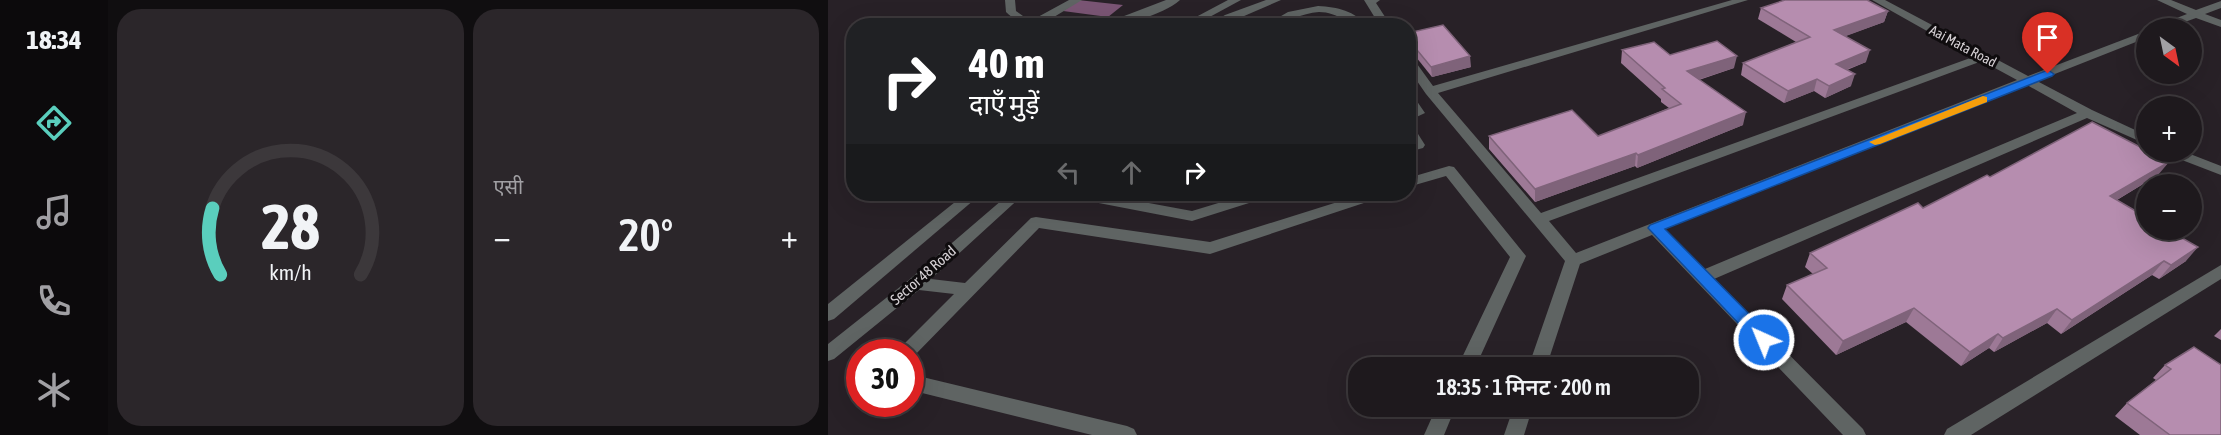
<!DOCTYPE html>
<html lang="hi">
<meta charset="utf-8">
<style>
:root{--surface:#1e191d;--page:#2b262a;--text:#f1f3f6;--muted:#a1a0a4;--line:#3c383b;--accent:#5acebd}
body{margin:0;font-family:"Asap Condensed","Noto Sans Devanagari",sans-serif;background:var(--page);color:var(--text);height:100vh;display:flex;flex-direction:column;font-size:22px;white-space:nowrap}
*{box-sizing:border-box;margin:0}
p{font-size:20px;color:var(--muted)}
.icon{flex:none;width:33px;height:33px;fill:none;stroke:currentColor;stroke-width:2;stroke-linecap:round;stroke-linejoin:round}
.map{position:relative;flex:1;overflow:hidden}
.sheet{display:flex;flex-direction:column;gap:9px;padding:9px;background:#100e10;width:720px}
.sheet>*{flex:none}
.guide{position:absolute;left:18px;top:18px;width:570px;height:183px;border-radius:24px;box-shadow:0 6px 24px #0002,0 0 0 2px var(--line);background:#202124;color:#fff;overflow:hidden}
.needle{width:39px;rotate:147deg}
.buttons{position:absolute;left:1308px;top:18px;display:grid;gap:12px}
.buttons a{display:grid;place-items:center;width:66px;height:66px;border-radius:50%;background:var(--surface);box-shadow:0 6px 24px #0002,0 0 0 2px var(--line);font-size:30px}
.speed{position:absolute;left:18px;top:339px;display:flex;gap:12px;font-size:30px;font-weight:700;text-align:center}
.speed>*{display:grid;place-content:center;width:78px;height:78px;border-radius:50%;background:var(--surface);box-shadow:0 6px 24px #0002,0 0 0 2px var(--line);line-height:1}
.speed .limit{border:9px solid #d22;background:#fff;color:#111}
.pin{position:absolute;display:grid;place-items:center;width:51px;height:51px;color:#fff;margin:-62px -26px;border-radius:50% 50% 50% 0;rotate:-45deg;box-shadow:0 0 6px #0007}
.pin .icon{rotate:45deg}
.me{position:absolute;width:66px;margin:-33px;rotate:316deg;stroke-linejoin:round;filter:drop-shadow(0 0 4px #0008)}
.turn{display:flex;align-items:center;gap:21px;height:126px;padding:0 24px;font-size:27px}
.turn .icon{width:78px;height:78px;stroke-width:2.5}
.turn b{display:block;font-size:42px;line-height:51px}
.lanes{display:flex;align-items:center;height:57px;padding:0 24px;background:#0003;justify-content:center;gap:30px;direction:ltr}
.lanes .off{opacity:.35}
.big{font-size:45px;font-weight:600;line-height:1.1}
.sheet .widget{flex:1;display:flex;flex-direction:column;justify-content:center;gap:9px;min-width:0;padding:0 21px;border-radius:24px;background:var(--page)}
.sheet .dial{align-items:center;gap:0}
.dial svg{height:156px;overflow:visible;fill:none;stroke:var(--line);stroke-width:7;stroke-linecap:round;text-anchor:middle}
.dial text{fill:var(--text);stroke:none}
.heat{display:flex;justify-content:space-between;align-items:center;font-size:33px;direction:ltr}
.sheet .tiles{flex:1;display:grid;gap:9px;grid-template-columns:repeat(2,1fr)}
.trip{position:absolute;left:520px;top:357px;width:351px;height:60px;border-radius:24px;background:var(--surface);box-shadow:0 6px 24px #0002,0 0 0 2px var(--line);font-weight:600;line-height:60px;text-align:center}
main{display:flex;flex:1;min-height:0}
.menu{display:flex;flex-direction:column;width:108px;justify-content:space-around;align-items:center;background:#0c0a0c;color:var(--muted)}
.menu .icon{width:42px;height:42px}
.menu .on{color:var(--accent)}
.menu b{font-size:27px;color:var(--text)}
.map>svg:first-child{display:block}
</style>
<main>
<nav class="menu">
<b>18:34</b>
<svg class="icon on" aria-label="directions" viewBox="0 0 24 24"><path d="M12 3l9 9-9 9-9-9zM9 14v-3h6M13 9l2 2-2 2"/></svg>
<svg class="icon" aria-label="music" viewBox="0 0 24 24"><path d="M9 18V5l10-2v13"/><circle cx="6" cy="18" r="3"/><circle cx="16" cy="16" r="3"/></svg>
<svg class="icon" aria-label="phone" viewBox="0 0 24 24"><path d="M5 4h4l2 5-3 2q2 4 5 5l2-3 5 2v4C11 20 4 13 5 4z"/></svg>
<svg class="icon" aria-label="climate" viewBox="0 0 24 24"><path d="M12 3v18M4 7l16 10M4 17L20 7"/></svg>
</nav>
<section class="sheet">
<div class="tiles">
<div class="widget dial"><svg viewBox="0 0 100 80">
<path d="M14 69A42 42 0 1 1 86 69"/>
<path d="M14 69A42 42 0 0 1 10 35" stroke="#5acebd"/>
<text x="50" y="56" font-size="32" font-weight="700">28</text>
<text x="50" y="72" font-size="11">km/h</text>
</svg></div>
<div class="widget"><p>एसी</p>
<div class="heat"><a>−</a><b class="big">20°</b><a>+</a></div>
</div>
</div>
</section>
<div class="map">
<svg width="1393" height="435" viewBox="0 0 1393 435">
<rect width="100%" height="100%" fill="#282127"/>
<!-- water -->
<path fill="#7a5574" d="M250 0 295 5 280 17 235 11Z"/>
<g fill="none" stroke-linecap="round" stroke-linejoin="round">
<!-- minor -->
<g fill="#5f6463" fill-rule="evenodd">
<path d="M177 0H187L188 11 195 16 208 18 241 0H254L221 20 250 26C227 26 195 30 178 12Z"/>
<path d="M338 0H352C334 16 293 26 270 26Z"/>
<path d="M400 0H413L365 26H351Z"/>
<path d="M438 0H453L393 26H379L397 15Z"/>
<path d="M536 0H552L548 3 563 26H552Z"/>
<path d="M904 0H920L610 93 713 213 1145 57 1044 0H1057L1200 76 1318 31V38L1209 81 1264 110 1318 135V144L1259 118 886 279 1035 429 1038 435H1015L824 235 752 264 718 368H700L737 261 598 94 580 68V56L584 57 605 86ZM1154 61 1189 80 748 253 721 221ZM1199 85 1249 113 877 269 837 229Z"/>
<path d="M1329 0H1343L1368 10 1393 1V8L1377 14 1393 20V27L1368 18 1340 28H1327L1328 26 1359 14Z"/>
<path d="M490 6C510 7 526 11 540 26 522 26 510 12 491 12 471 13 455 26 436 26L460 12Z"/>
<path d="M580 93 584 94 597 113 580 121V112L584 111 580 107Z"/>
<path d="M580 125 585 126 597 145 595 148 580 152Z"/>
<path d="M1339 152H1357L1393 166V175L1341 155Z"/>
<path d="M621 166 626 167 698 256 647 368H629L682 257 618 176 580 187V178Z"/>
<path d="M137 194H153L6 319 0 321V304Z"/>
<path d="M181 194H196L103 279 137 283 203 218 208 217 382 242 535 194H556L554 197 382 254 211 228 85 357 82 358V352H70L73 347 126 294 91 290 6 359 0 361V344L82 279Z"/>
<path d="M243 194H272L364 211 420 194H442L440 197 364 221 250 199Z"/>
<path d="M1393 265V279L1143 435H1116L1119 429Z"/>
<path d="M82 374 299 426 306 429 309 435H264L82 390Z"/>
<path d="M609 406H628L616 435H596Z"/>
<path d="M686 406H705L696 435H676Z"/>
</g>
</g>
<!-- wall -->
<g fill="#9d7996">
<path d="M933 8 1060 11 1056 22 1017 36 1038 62 1019 70 1023 86 997 98 986 91 956 103 913 75 915 63 968 42 930 19Z"/>
<path d="M580 33 643 67 604 77 580 47Z"/>
<path d="M794 50 906 68 871 80 915 125 809 168 807 166 707 202 661 149V136H770L841 108 833 102V99L793 63Z"/>
<path d="M1330 175 1289 200 1358 261 1331 279 1324 275 1233 334 1219 323 1166 352 1161 348 1133 366 1078 322 1008 355 954 299 959 285 985 274 977 267 982 253 1095 208 1162 177Z"/>
<path d="M1393 329V340L1386 336Z"/>
<path d="M1366 347 1393 435H1312L1287 416 1299 403 1328 380 1325 378 1337 365Z"/>
</g>
<!-- shaded-wall -->
<g fill="#7f637a">
<path d="M1060 11 1056 22 1002 42 1006 30Z"/>
<path d="M1042 50 1038 62 1004 75 1008 64Z"/>
<path d="M642 56 643 67 604 77 603 67Z"/>
<path d="M909 56 906 68 857 84 859 71Z"/>
<path d="M1027 74 1023 86 997 98 1001 86Z"/>
<path d="M989 79 986 91 956 103 960 91Z"/>
<path d="M918 112 915 125 809 168 810 155Z"/>
<path d="M808 153 807 166 707 202V189Z"/>
<path d="M1341 162 1330 175 1272 210 1282 196Z"/>
<path d="M1370 247 1358 261 1331 279 1343 265Z"/>
<path d="M1336 261 1324 275 1233 334 1244 320Z"/>
<path d="M1086 308 1078 322 1008 355 1015 341Z"/>
<path d="M1229 309 1219 323 1166 352 1175 338Z"/>
<path d="M1170 334 1161 348 1133 366 1142 352Z"/>
</g>
<!-- building -->
<g fill="#b68daf" stroke="#7f637a" stroke-width="1.5">
<path d="M957 0H1039L1060 11 1006 30 1042 50 1008 64 1027 74 1001 86 989 79 960 91 915 63 982 37 933 8Z"/>
<path d="M615 25 642 56 603 67 580 39V33Z"/>
<path d="M889 41 909 56 859 71 918 112 810 155 808 153 707 189 661 136 744 110 770 136 853 104 834 89 837 88 794 50 826 42 842 55Z"/>
<path d="M1264 122 1318 150V152H1321L1341 162 1282 196 1318 217V230H1340L1370 247 1343 265 1336 261 1244 320 1229 309 1175 338 1170 334 1142 352 1086 308 1015 341 959 285 999 268 982 253 1090 203 1095 208 1159 175 1162 177Z"/>
<path d="M1366 347 1393 365V435H1342L1299 403 1343 369 1337 365Z"/>
</g>
<!-- route -->
<path fill="#1a73e8" stroke="#114b97" stroke-width="1.5" d="M1220 70 1226 74 1224 76 837 229 942 335 944 340 942 344 936 346 930 344 820 228 822 225Z"/>
<!-- slow -->
<path fill="#f59e0b" d="M1155 96 1159 97V102L1052 144 1047 145 1041 142Z"/>
<g text-anchor="middle" dominant-baseline="central" stroke-width="6" stroke-linejoin="round" paint-order="stroke">
<!-- far-street labels -->
<g font-size="14" fill="#d5d0d4" stroke="#0f0c0e">
<text transform="translate(1135 46) rotate(28)">Aai Mata Road</text>
</g>
<!-- street labels -->
<g font-size="15" fill="#d5d0d4" stroke="#0f0c0e">
<text transform="translate(95 275) rotate(-41)">Sector 48 Road</text>
</g>
</g>
</svg>
<div class="buttons">
<a><svg class="needle" viewBox="-14 -14 28 28"><path d="M0-13l5 13h-10z" fill="#e53935"/><path d="M0 13l5-13h-10z" fill="#a1a0a4"/></svg></a>
<a>+</a>
<a>−</a>
</div>
<div class="speed"><div class="limit">30</div></div>
<div class="pin" style="left:1220px;top:74px;background:#d93025"><svg class="icon" aria-label="arrive" viewBox="0 0 24 24"><path d="M6 21V4h12l-3 4 3 4H6"/></svg></div>
<svg class="me" style="left:936px;top:340px" viewBox="-20 -20 40 40"><circle r="17" fill="#1a73e8" stroke="#fff" stroke-width="3"/><path d="M0-11L8 9 0 5-8 9z" fill="#fff"/></svg>
<div class="trip">18:35 · 1 मिनट · 200 m</div>
<div class="guide">
<div class="turn"><svg class="icon" aria-label="right" viewBox="0 0 24 24"><path d="M7 20v-9h11M14 6l5 5-5 5"/></svg><div><b>40 m</b>दाएँ मुड़ें</div></div>
<div class="lanes"><svg class="icon off" aria-label="left" viewBox="0 0 24 24"><path d="M17 20v-9H6M10 6l-5 5 5 5"/></svg><svg class="icon off" aria-label="ahead" viewBox="0 0 24 24"><path d="M12 20V5M6 11l6-6 6 6"/></svg><svg class="icon" aria-label="right" viewBox="0 0 24 24"><path d="M7 20v-9h11M14 6l5 5-5 5"/></svg></div>
</div>
</div>
</main>
